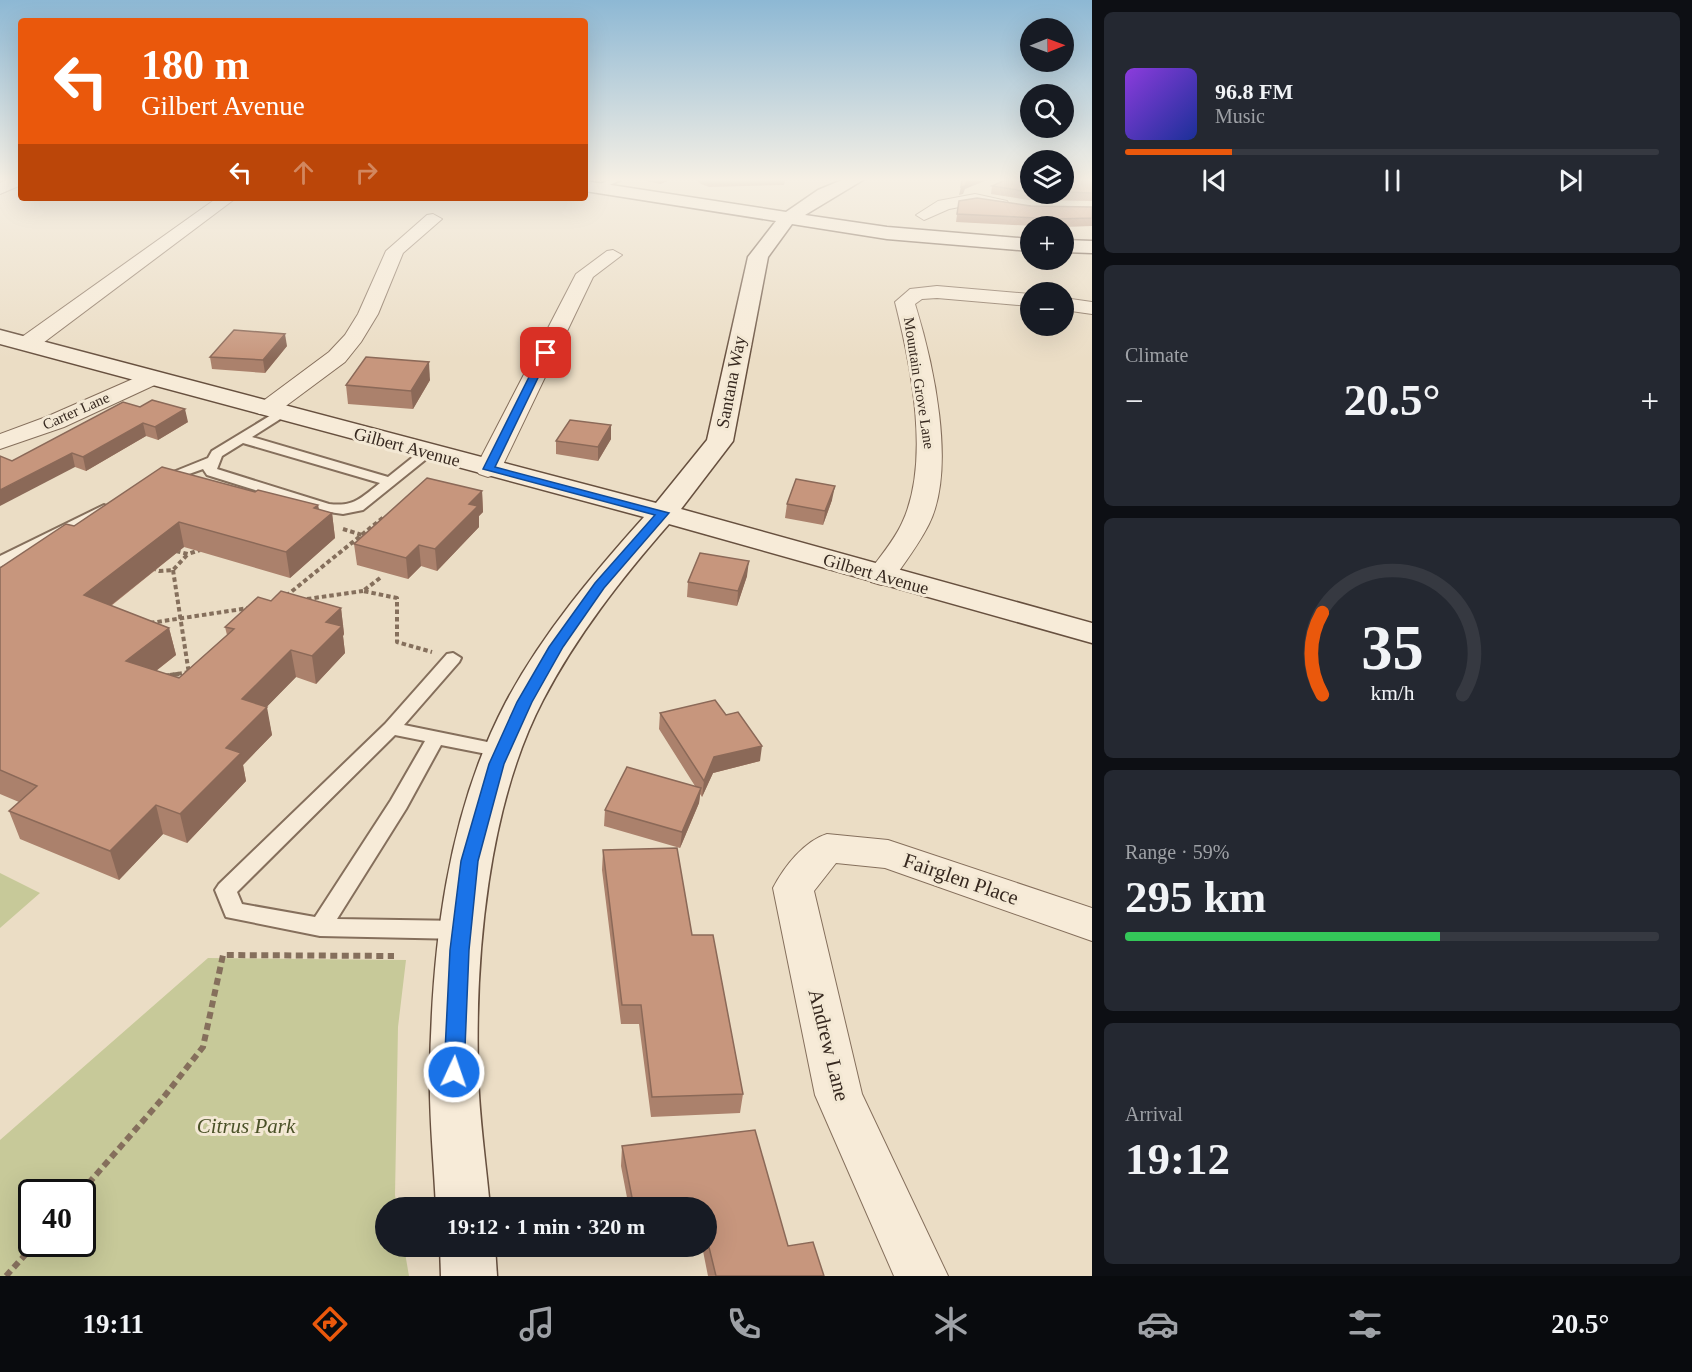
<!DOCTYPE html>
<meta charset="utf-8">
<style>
:root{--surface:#171b24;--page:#242831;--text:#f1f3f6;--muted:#9ea1a6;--line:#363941;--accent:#ea580c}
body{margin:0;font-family:Georgia,serif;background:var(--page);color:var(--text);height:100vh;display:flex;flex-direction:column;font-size:22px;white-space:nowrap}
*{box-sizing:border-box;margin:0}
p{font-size:20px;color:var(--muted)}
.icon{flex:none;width:33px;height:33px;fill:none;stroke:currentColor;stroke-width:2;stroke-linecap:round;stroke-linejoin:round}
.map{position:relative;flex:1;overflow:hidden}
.panel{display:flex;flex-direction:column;gap:12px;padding:12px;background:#0d0f14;width:600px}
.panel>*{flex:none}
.banner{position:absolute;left:18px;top:18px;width:570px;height:183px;border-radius:6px;box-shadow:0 6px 24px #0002;background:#ea580c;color:#fff;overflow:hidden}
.needle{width:39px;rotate:89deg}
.buttons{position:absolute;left:1020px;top:18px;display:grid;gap:12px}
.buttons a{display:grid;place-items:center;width:54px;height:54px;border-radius:50%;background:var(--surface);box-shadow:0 6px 24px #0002;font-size:30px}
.speed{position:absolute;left:18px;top:1179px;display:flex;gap:12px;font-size:30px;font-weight:700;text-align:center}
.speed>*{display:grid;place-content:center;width:78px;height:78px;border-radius:50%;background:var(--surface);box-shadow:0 6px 24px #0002;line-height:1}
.speed .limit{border:3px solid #111;border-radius:9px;background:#fff;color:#111}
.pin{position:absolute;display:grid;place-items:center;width:51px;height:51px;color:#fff;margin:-26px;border-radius:12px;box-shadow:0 3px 9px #0006}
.me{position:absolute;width:66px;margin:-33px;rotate:3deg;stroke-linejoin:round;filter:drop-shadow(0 0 4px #0008)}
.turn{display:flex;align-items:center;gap:21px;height:126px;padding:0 24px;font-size:27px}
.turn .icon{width:78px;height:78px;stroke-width:2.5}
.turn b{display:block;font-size:42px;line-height:51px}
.lanes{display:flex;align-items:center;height:57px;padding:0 24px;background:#0003;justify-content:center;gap:30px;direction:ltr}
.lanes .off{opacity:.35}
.big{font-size:45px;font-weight:600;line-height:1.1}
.panel .widget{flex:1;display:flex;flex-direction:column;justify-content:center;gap:9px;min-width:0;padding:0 21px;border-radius:9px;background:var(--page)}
.panel .dial{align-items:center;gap:0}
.dial svg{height:156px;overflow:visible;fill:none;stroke:var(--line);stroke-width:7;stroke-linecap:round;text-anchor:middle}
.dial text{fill:var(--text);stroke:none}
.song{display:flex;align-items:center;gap:18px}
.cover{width:72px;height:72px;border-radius:9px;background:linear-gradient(135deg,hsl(270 70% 55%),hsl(230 70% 35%))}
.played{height:6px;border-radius:3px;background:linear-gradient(90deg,var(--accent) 20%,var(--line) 20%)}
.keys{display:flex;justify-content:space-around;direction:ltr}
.heat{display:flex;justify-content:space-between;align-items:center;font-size:33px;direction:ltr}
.charge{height:9px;border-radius:4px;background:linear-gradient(90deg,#34c759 59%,var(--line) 0)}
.trip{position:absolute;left:375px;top:1197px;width:342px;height:60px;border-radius:30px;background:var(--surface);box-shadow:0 6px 24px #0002;font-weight:600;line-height:60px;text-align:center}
.tabs{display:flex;height:96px;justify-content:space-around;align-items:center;background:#090b0e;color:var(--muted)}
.tabs .icon{width:42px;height:42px}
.tabs .on{color:var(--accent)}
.tabs b{font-size:27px;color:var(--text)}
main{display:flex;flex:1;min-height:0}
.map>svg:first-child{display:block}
</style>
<main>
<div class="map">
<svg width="1092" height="1276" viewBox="0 0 1092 1276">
<rect width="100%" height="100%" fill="#ebddc5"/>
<!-- green -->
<g fill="#c7c999" fill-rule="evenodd">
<path d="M0 873 40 893 0 928Z"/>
<path d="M208 958 406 960 398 1027 395 1195 397 1207 386 1208V1246L404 1247 409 1276H0V1140ZM32 1192H82V1244H32Z"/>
</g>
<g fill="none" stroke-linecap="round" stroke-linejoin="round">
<!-- lane casing -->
<g stroke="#856f5c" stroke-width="4">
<g id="lane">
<path d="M609 180H620L599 190 592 188Z"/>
<path d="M281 409 287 413 285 416 252 437 388 477 423 449H433L435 452 363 510 343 514 322 511 207 475 203 469 158 485 151 481 208 458 212 451ZM243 443 380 483C361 498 354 507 329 504L217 469 222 456Z"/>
<path d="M104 505 111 509 109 512 0 567V556Z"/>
<path d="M453 653 461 658 459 662 404 725 502 745 509 747 511 751 509 755 502 757 441 745 406 809 337 919 462 921 470 924 473 930 470 936 462 939 320 936 226 917 215 890 219 884 385 724 447 654ZM395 735 425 741 391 800 315 917 242 904 237 892Z"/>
</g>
</g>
<!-- street casing -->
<g stroke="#856f5c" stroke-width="2">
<g id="street">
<path d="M6 180H21V185L0 194V183Z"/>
<path d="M975 194 1007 201 1009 205 1001 210 975 204 949 209 924 220 916 215 938 201Z"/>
<path d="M217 198H236L35 349H19L16 344 19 339Z"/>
<path d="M433 214 442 219 403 253 378 314 361 342 345 362 275 414H259L255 409 259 404 329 352 345 335 358 314 386 251 427 215Z"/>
<path d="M613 250 622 255 593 277 501 469 497 474 488 477 479 474 475 469 576 274 607 251Z"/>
<path d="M937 286 1030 294V306L937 298 922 299 915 304C933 362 957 468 929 524 919 544 904 564 891 582L881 585 871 582 866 576C878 559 894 541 902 523 931 462 911 365 895 302L910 289Z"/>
<path d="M1064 298 1092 302V314L1064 310Z"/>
<path d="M151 371 159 373 162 378 159 383 64 427 0 449V434L46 417Z"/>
<path d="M827 834 888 840 1092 908V941L885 868 836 863 814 891 862 1094 948 1276H894L815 1095 773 888C784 867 804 841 827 834Z"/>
</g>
</g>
<!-- secondary casing -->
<g stroke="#67503f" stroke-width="3">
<g id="secondary">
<path d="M842 180H863L805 215 887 227 1030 239V251L887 239 792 224 768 257 733 441 681 509 1092 623V643L669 524C621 579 577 635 543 700 488 805 475 955 478 1072 479 1117 486 1163 490 1208H436C434 1162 429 1117 430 1072 432 947 447 814 506 702 543 633 593 574 644 517L0 344V330L656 503 707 440 748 257 776 221 585 191V181L786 212 818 190Z"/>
<path d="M1064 240 1092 241V253L1064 252Z"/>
<path d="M440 1246H495L497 1276H441Z"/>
</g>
</g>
<!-- path-far2 -->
<g stroke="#856f5c" stroke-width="4" stroke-dasharray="4.5 3" stroke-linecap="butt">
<path d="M343 529 362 535"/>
<path d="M176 551 188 554 200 550"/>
<path d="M152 568 159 571 173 570 188 554"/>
<path d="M173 570 189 674"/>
<path d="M380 578 363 591 397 598V642L432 652"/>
<path d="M286 596 385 516"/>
<path d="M307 599 363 591"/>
<path d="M150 623 249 608"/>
<path d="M170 675 190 672"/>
</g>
<!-- path-far1 -->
<path stroke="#856f5c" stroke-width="4.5" stroke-dasharray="5 4" stroke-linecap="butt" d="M165 676 179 674"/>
<!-- path -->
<g stroke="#856f5c" stroke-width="6" stroke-dasharray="7 4.5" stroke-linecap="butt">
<path d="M81 1192 163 1098 203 1047 223 955 394 956"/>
<path d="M6 1276 35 1244"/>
</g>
<!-- lane -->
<use href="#lane" fill="#f7ebd8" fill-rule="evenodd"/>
<!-- street -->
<use href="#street" fill="#f7ebd8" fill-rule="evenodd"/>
<!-- secondary -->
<use href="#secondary" fill="#f7ebd8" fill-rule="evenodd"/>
</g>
<!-- wall -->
<g fill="#ab816c">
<path d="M642 180H670L660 184Z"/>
<path d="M697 180H785L784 185 709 187 701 184Z"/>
<path d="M1030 180V194H1064V180H1092V201L1029 200 991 194 992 186Z"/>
<path d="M959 201 1031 206 1092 207V226L1064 227V226H1034L956 222Z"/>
<path d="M287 346 265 373 212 369 210 357Z"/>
<path d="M430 380 413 409 348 404 346 385Z"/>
<path d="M140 407 188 422 158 440 146 436 86 471 75 467 12 461Z"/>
<path d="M611 425V439L598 461 556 454V441Z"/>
<path d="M482 491 483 512 479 516V527L437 571 421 566 408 579 357 565 354 544Z"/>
<path d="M255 492 318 505 319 510 332 513 335 538 290 578 184 547 111 606 169 628 176 655 156 671 179 678 227 635 225 627 271 601 341 608 344 634 343 636 345 653 316 684 296 677 266 707 272 735 243 765 246 781 187 843 163 834 119 880 20 839 9 811 19 802 0 794V568L74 526Z"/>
<path d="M832 500 823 525 785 518 787 504Z"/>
<path d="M747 576 737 606 687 597 688 582Z"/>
<path d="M660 713 760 761 713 773 702 797 700 794 699 803 680 848 604 826 605 810 695 786 659 729Z"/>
<path d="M603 850 692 935 743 1094 740 1113 651 1117 639 1024H621L602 870Z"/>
<path d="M622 1146 788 1246 824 1276H708L702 1246H706V1208H629L621 1166Z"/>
<path d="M636 1246H700L638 1255Z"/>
</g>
<!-- shaded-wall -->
<g fill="#8b6958">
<path d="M660 180H670L660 184Z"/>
<path d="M969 180H987L965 189 963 194 959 195 961 187 967 181Z"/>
<path d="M285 334 287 346 265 373 263 360Z"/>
<path d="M429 362 430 380 413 409 411 391Z"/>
<path d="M185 409 188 422 158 440 155 427Z"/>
<path d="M143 423 146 436 86 471 83 457Z"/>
<path d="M611 425V439L598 461V447Z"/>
<path d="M72 453 75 467 0 506V490Z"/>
<path d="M835 486 832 500 823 525 825 511Z"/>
<path d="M482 491 483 512 479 516V527L437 571 435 549 469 504Z"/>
<path d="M318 505 321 523 332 513 335 538 290 578 286 552 314 508Z"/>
<path d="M179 522 184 547 91 621 84 595Z"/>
<path d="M419 545 421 566 408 579 406 558Z"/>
<path d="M749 561 747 576 737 606 738 591Z"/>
<path d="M341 608 344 634 343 636 345 653 316 684 312 656 326 622Z"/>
<path d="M169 628 176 655 134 688 126 661Z"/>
<path d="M291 650 296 677 249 725 267 707 272 735 243 765 246 781 187 843 180 814 226 748 242 699Z"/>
<path d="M762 746 760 761 713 773 702 797 704 781 714 757Z"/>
<path d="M701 788 699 803 680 848 682 832Z"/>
<path d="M156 805 163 834 119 880 110 851Z"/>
</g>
<!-- building -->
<g fill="#c7967d" stroke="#8b6958" stroke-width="1.5">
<path d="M962 180H969L967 181 965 186 961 187Z"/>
<path d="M1005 180H1030V192L992 186Z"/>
<path d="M1064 180H1092V193L1064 192Z"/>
<path d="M977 198 1031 206 1092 207V218L1056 219 957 214 959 201Z"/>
<path d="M234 330 285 334 263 360 210 357Z"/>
<path d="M366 357 429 362 411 391 346 385Z"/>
<path d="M152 400 185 409 155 427 143 423 83 457 72 453 0 490V456L12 461 123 402 140 407Z"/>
<path d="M570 420 611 425 598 447 556 441Z"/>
<path d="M162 467 255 492 258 490 318 505 314 508 332 513 286 552 179 522 84 595 169 628 126 661 179 678 234 629 225 627 258 597 271 601 281 591 341 608 326 622 342 626 312 656 291 650 242 699 267 707 226 748 241 753 180 814 156 805 110 851 9 811 37 786 0 770V568L66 524 74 526Z"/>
<path d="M427 478 482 491 469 504 478 506 435 549 419 545 406 558 354 544Z"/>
<path d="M796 479 835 486 825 511 787 504Z"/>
<path d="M700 553 749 561 738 591 688 582Z"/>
<path d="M715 700 726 715 738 712 762 746 714 757 704 781 660 713Z"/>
<path d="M627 767 701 788 682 832 605 810Z"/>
<path d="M677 848 692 935H713L743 1094 652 1097 641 1005H622L603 850Z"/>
<path d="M755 1130 788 1246 813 1242 824 1276H716L706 1235V1208H634L622 1146Z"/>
</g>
<!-- sky -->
<linearGradient id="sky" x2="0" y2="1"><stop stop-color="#8db8d4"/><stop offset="0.5" stop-color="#f6f0e5"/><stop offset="1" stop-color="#f6f0e5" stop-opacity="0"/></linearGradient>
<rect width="1092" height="359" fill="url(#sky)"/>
<!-- route -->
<path fill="#1a73e8" stroke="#114b97" stroke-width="1.5" d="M546 350 550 353 495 467 669 513 604 588 563 647 532 702 504 764 478 861 469 950 464 1072 461 1079 454 1081 446 1079 444 1072 450 950 461 861 489 764 517 702 549 647 595 583 655 515 483 469 541 353Z"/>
<g text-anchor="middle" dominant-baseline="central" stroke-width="6" stroke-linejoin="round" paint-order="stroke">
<!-- far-street labels -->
<g font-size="15" fill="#36281f" stroke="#f3e8d4">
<text transform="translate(919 383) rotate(81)">Mountain Grove Lane</text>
<text transform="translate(76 411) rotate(-24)">Carter Lane</text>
</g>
<!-- street labels -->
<g font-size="18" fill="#36281f" stroke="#f3e8d4">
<text transform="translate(731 382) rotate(-79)">Santana Way</text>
<text transform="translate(407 447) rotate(15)">Gilbert Avenue</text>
<text transform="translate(876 574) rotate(16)">Gilbert Avenue</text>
</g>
<!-- near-street labels -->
<g font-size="21" fill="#36281f" stroke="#f3e8d4">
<text transform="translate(961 879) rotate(19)">Fairglen Place</text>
<text transform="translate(829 1045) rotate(76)">Andrew Lane</text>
</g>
<!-- near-park labels -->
<g font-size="21" font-style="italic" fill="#4a5127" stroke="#f3e8d4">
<text x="246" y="1126">Citrus Park</text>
</g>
</g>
</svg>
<div class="buttons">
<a><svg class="needle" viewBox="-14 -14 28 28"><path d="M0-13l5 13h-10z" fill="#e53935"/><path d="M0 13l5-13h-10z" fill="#9ea1a6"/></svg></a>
<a><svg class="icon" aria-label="search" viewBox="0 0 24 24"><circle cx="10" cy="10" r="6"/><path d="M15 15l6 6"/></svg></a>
<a><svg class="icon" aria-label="layers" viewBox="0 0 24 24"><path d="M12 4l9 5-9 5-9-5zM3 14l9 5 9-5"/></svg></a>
<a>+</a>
<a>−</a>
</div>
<div class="speed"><div class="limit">40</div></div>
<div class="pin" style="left:546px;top:353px;background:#d93025"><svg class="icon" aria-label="arrive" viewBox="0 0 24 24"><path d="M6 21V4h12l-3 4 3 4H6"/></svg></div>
<svg class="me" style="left:454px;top:1072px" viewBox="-20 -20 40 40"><circle r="17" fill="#1a73e8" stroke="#fff" stroke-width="3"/><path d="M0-11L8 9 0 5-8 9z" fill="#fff"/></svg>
<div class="trip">19:12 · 1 min · 320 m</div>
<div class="banner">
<div class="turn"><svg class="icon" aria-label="left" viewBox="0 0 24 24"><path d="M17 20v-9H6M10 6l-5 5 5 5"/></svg><div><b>180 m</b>Gilbert Avenue</div></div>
<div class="lanes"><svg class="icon" aria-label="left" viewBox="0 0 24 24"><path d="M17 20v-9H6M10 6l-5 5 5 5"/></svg><svg class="icon off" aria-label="ahead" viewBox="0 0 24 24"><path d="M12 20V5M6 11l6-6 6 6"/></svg><svg class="icon off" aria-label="right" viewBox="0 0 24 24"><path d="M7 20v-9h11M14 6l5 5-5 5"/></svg></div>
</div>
</div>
<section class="panel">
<div class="widget">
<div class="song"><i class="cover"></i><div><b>96.8 FM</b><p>Music</p></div></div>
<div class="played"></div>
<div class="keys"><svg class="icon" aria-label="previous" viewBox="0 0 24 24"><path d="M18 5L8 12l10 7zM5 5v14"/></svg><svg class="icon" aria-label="pause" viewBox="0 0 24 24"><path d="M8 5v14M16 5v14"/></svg><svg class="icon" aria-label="next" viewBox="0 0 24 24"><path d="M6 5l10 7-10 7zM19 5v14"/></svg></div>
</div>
<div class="widget"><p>Climate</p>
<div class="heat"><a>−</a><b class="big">20.5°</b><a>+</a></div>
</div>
<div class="widget dial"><svg viewBox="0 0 100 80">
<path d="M14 69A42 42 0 1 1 86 69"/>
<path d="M14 69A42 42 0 0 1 14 27" stroke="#ea580c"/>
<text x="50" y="56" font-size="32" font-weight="700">35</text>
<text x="50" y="72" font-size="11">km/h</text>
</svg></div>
<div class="widget"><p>Range · 59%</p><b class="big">295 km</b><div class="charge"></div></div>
<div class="widget"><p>Arrival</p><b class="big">19:12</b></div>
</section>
</main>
<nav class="tabs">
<b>19:11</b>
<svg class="icon on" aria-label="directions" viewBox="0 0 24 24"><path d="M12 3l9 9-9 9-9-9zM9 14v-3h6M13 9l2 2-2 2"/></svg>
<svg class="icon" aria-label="music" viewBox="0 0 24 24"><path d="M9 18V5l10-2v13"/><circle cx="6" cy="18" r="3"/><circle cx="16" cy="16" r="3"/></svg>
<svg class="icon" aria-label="phone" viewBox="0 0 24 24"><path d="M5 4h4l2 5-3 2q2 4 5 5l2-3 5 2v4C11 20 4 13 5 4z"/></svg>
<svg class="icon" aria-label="climate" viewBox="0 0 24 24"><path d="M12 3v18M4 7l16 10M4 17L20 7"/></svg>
<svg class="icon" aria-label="car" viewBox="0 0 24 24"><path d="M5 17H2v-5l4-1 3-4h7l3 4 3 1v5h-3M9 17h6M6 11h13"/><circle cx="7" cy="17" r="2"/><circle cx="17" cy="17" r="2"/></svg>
<svg class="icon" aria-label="filters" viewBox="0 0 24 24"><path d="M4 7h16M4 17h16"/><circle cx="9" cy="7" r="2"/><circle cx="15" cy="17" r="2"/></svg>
<b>20.5°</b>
</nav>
